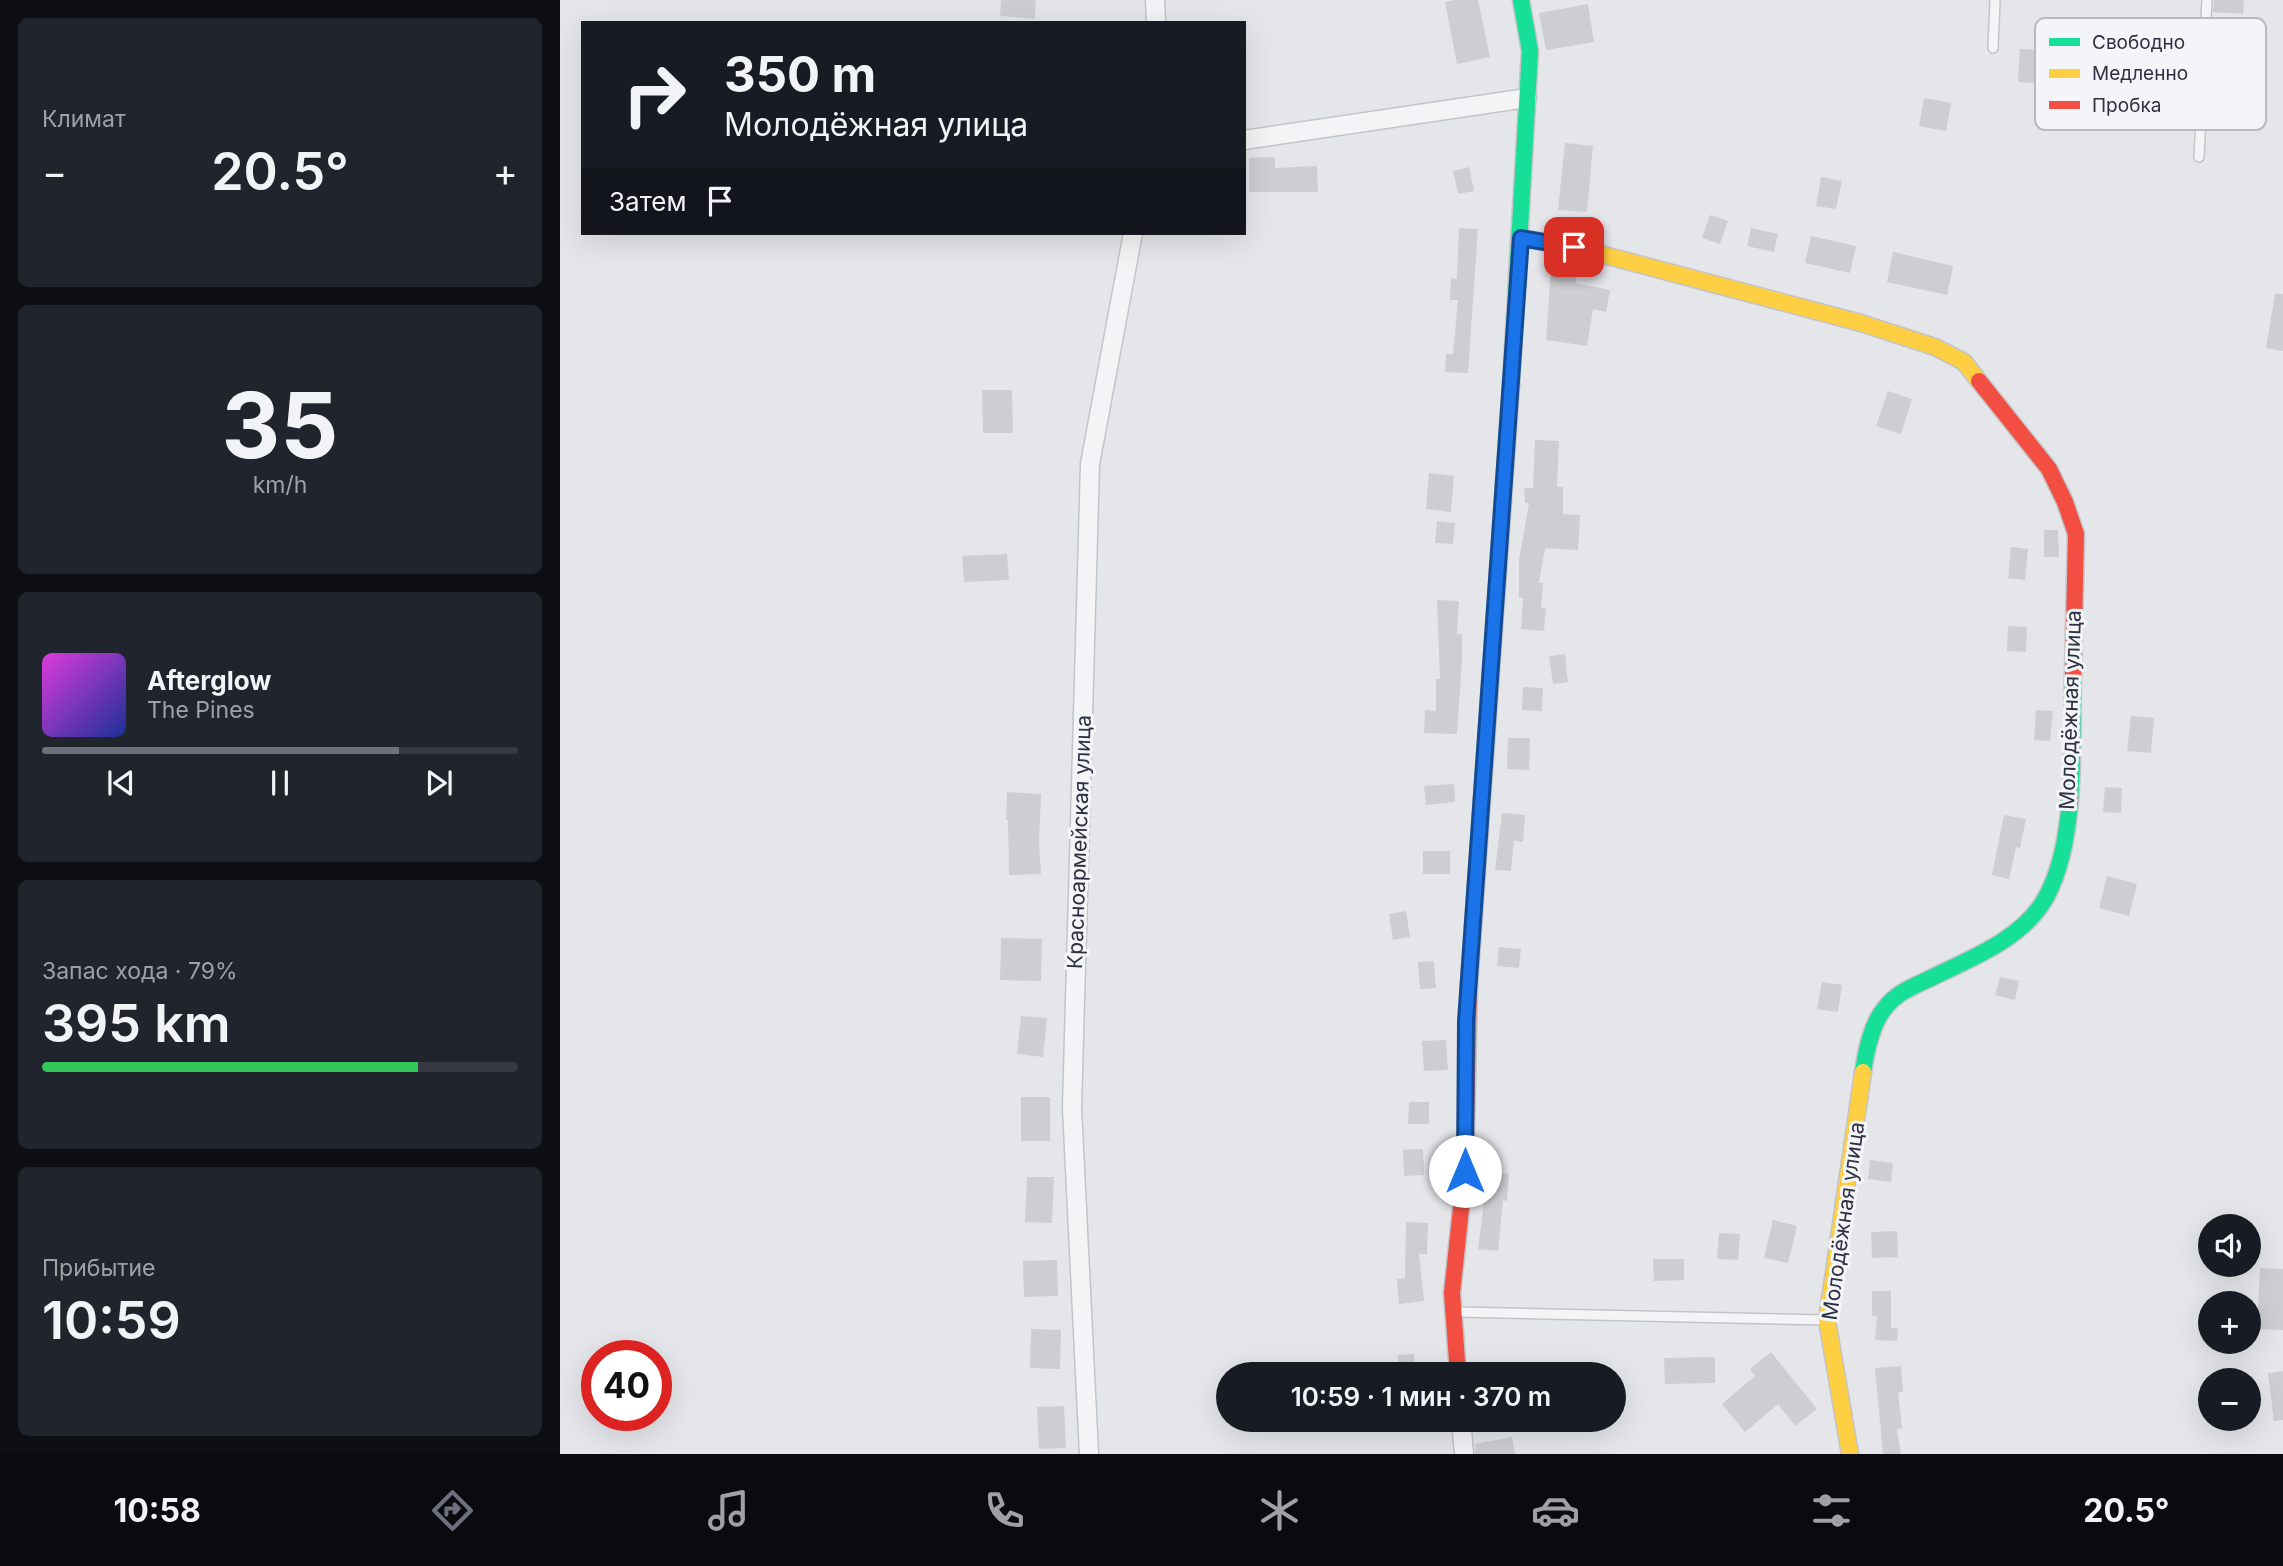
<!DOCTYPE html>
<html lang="ru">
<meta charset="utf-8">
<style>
:root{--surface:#171b24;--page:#20242c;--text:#f1f3f6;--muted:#9ea1a6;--line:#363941;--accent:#6d707d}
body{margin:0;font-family:Inter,sans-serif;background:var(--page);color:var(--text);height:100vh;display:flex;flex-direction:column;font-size:26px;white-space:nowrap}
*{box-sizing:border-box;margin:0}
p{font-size:23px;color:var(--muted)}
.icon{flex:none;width:38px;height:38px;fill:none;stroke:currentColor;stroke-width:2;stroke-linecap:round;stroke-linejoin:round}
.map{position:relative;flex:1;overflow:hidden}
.details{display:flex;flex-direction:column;gap:18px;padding:18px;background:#0d0f14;width:560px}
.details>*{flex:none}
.top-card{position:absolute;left:21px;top:21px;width:665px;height:214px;border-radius:0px;box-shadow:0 7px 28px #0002;background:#171b24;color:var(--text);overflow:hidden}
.buttons{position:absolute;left:1638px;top:1214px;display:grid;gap:14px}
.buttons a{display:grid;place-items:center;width:63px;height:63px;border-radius:50%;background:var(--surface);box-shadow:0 7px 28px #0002;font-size:35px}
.speed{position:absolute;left:21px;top:1340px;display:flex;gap:14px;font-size:35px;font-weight:700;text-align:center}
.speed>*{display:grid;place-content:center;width:91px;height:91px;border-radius:50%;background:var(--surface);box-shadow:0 7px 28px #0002;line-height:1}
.speed .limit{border:10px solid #d22;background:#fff;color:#111}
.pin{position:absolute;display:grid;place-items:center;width:60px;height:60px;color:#fff;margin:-30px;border-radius:14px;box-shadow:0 4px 10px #0006}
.me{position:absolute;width:77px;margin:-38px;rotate:0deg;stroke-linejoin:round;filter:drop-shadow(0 0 5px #0008)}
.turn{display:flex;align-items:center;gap:24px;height:147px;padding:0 28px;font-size:32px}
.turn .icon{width:91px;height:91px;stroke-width:2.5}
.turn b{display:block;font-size:49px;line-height:60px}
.then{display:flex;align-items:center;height:66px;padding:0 28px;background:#0003;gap:14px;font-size:26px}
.big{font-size:52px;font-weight:600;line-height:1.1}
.details .widget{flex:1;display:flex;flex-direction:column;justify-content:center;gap:10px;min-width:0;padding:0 24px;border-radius:10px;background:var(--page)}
.details .dial{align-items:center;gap:0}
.dial b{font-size:91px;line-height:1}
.song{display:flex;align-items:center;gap:21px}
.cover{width:84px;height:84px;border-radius:10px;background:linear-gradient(135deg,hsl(300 70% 55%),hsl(230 70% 35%))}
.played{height:7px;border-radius:4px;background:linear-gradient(90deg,var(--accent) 75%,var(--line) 75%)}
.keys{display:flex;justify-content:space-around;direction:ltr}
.heat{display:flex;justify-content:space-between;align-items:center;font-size:38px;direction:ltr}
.charge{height:10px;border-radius:5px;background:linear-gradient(90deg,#34c759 79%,var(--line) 0)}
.trip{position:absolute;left:656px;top:1362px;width:410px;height:70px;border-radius:35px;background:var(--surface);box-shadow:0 7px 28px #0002;font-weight:600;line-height:70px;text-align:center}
.tab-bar{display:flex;height:112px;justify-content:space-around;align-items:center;background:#090b0e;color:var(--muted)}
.tab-bar .icon{width:49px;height:49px}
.tab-bar .current{color:var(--accent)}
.tab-bar b{font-size:32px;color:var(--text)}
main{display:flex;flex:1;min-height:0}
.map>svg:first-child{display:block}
</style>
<main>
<section class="details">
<div class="widget"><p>Климат</p>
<div class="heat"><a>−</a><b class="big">20.5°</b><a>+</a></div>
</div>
<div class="widget dial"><b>35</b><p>km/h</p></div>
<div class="widget">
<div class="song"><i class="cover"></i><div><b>Afterglow</b><p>The Pines</p></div></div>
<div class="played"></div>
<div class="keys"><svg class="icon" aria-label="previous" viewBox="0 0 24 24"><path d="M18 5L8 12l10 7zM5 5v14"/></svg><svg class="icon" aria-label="pause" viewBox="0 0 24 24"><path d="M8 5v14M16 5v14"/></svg><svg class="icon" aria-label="next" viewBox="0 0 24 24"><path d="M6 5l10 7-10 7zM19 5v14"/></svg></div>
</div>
<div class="widget"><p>Запас хода · 79%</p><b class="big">395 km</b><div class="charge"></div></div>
<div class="widget"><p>Прибытие</p><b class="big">10:59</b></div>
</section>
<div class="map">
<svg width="1723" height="1454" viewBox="0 0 1723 1454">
<rect width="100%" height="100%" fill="#e5e6ea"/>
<!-- building -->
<g fill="#cdced2">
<path d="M441 0H476L475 19 440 16Z"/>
<path d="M895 0H918L930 57 897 64 885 2Z"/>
<path d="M1654 0H1684L1683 14 1653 12Z"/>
<path d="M1028 4 1034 42 986 50 979 13Z"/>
<path d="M1460 49 1486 50 1485 84 1458 82Z"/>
<path d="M1364 98 1391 103 1386 131 1359 126Z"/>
<path d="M1005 143 1033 146 1027 212 998 210Z"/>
<path d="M715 157V168L757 166 758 192H689V158Z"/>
<path d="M909 167 914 191 898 194 893 171Z"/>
<path d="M1261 177 1282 181 1276 209 1256 206Z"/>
<path d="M1150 215 1168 221 1160 244 1142 238Z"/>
<path d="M899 228 918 229 908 373 885 372 886 354H893L898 300H890L891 278 897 279Z"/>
<path d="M1191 228 1218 234 1214 252 1187 246Z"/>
<path d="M1251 236 1296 246 1290 273 1245 263Z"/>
<path d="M1333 252 1393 266 1387 295 1327 282Z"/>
<path d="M991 268 1017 271 1016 283 1050 290 1046 312 1033 309 1027 346 986 340Z"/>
<path d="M1715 294H1723V351L1706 348Z"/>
<path d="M422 390H452L453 433H423Z"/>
<path d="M1328 391 1352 399 1341 434 1316 426Z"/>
<path d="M975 440 999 441 997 487H1003V514L1020 515 1018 550 985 548 979 583H983L981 608H986L984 631 961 629 963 598H959V560L969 503H965L964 488H973Z"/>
<path d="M869 473 894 476 891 512 866 509Z"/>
<path d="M877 521 895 523 893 544 875 543Z"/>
<path d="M1484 530H1498L1499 557H1484Z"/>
<path d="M1451 547 1468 549 1465 580 1448 578Z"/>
<path d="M447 554 449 580 404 582 402 556Z"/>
<path d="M877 600 899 601 897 634H902V661L897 734 864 733 865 710 876 711V679H880Z"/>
<path d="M1448 626 1467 627 1466 652 1447 651Z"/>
<path d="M1005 654 1008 682 993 684 989 656Z"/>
<path d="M963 687 983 688 982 711 962 710Z"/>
<path d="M1476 710 1493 711 1490 741 1474 740Z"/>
<path d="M1571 716 1594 718 1591 753 1567 751Z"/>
<path d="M948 738H970L969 770 947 769Z"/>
<path d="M894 784 895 802 866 805 864 786Z"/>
<path d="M1545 787 1562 788 1561 813 1543 812Z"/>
<path d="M447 792 481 794 479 842 481 874 449 875 448 820H446Z"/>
<path d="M942 813 965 815 963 842 954 841 951 871 935 870Z"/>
<path d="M1444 815 1466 819 1460 848 1456 847 1449 879 1432 875Z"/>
<rect x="863" y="851" width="27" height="23"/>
<path d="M1547 876 1577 884 1569 916 1539 908Z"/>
<path d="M846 911 850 937 833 940 829 914Z"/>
<path d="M441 938 482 939 481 981 440 980Z"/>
<path d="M939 947 961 949 959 968 937 966Z"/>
<path d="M874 961 876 988 860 989 858 962Z"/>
<path d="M1440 977 1459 981 1455 1000 1435 995Z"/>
<path d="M1262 982 1282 985 1278 1012 1257 1009Z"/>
<path d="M461 1016 487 1018 483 1057 457 1054Z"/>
<path d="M886 1040 888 1070 864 1071 862 1041Z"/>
<rect x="461" y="1097" width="29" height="44"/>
<path d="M849 1102H869V1124H848Z"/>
<path d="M863 1149 864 1175 844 1176 843 1150Z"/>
<path d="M1310 1160 1333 1163 1331 1182 1308 1179Z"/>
<path d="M928 1172 949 1174 947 1201 943 1200 938 1251 918 1249Z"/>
<path d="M467 1177H494L492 1223 465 1222Z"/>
<path d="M1213 1220 1237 1226 1228 1263 1204 1258Z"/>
<path d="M846 1222 868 1223 867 1254H859L864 1301 839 1304 837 1279 845 1278Z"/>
<path d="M1337 1231 1338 1257 1312 1258 1311 1232Z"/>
<path d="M1159 1233 1180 1234 1178 1260 1157 1259Z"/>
<path d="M1093 1259H1124V1280L1094 1281Z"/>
<path d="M497 1260 498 1296 464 1297 463 1261Z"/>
<path d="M1700 1268 1723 1269V1330L1691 1329 1692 1307H1698Z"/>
<path d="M1312 1291H1331V1328H1338L1337 1341 1315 1340 1317 1316H1312Z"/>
<path d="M471 1329 501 1330 500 1369 470 1368Z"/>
<path d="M1211 1352 1257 1409 1235 1426 1218 1404 1185 1432 1162 1404 1195 1376 1190 1369Z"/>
<path d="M854 1354 855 1374H838V1355Z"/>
<path d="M1155 1357V1383L1105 1384 1104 1358Z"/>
<path d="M1341 1366 1343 1392H1338L1342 1428 1337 1429 1341 1454H1323L1315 1368Z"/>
<path d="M1723 1371V1420L1714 1421 1708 1373Z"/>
<path d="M504 1406 506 1448 479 1449 477 1407Z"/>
<path d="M952 1437 955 1454H915V1444Z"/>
</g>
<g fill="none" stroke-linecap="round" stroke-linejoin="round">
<!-- lane casing -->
<g stroke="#c3c4c8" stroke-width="12">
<g id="lane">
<path d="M1433 48 1435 0"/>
<path d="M1639 157 1647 0"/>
<path d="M898 1312 1265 1320"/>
</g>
</g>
<!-- street casing -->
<g stroke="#c3c4c8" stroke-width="21">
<g id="street">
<path d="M595 0 596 23"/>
<path d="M684 140 967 98"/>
<path d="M901 1419 904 1454"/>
<path d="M529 1454 512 1108 530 464 573 233"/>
</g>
</g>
<!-- fast casing -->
<g stroke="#c3c4c8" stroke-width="19">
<g id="fast">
<path d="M951 385 970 51 961 0"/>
<path d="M1303 1072C1306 1052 1311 1024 1325 1008 1336 993 1352 987 1369 979 1407 960 1458 941 1482 904 1519 847 1511 741 1513 675"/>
</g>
</g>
<!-- slow casing -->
<g stroke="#c3c4c8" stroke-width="19">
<g id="slow">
<path d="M961 238 1014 247 1301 323 1375 347 1404 362 1419 381"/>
<path d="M909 985 951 385"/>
<path d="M1290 1454 1267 1320 1303 1072"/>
</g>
</g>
<!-- jam casing -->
<g stroke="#c3c4c8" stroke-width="19">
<g id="jam">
<path d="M1419 381 1489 469 1505 502 1516 534 1513 675"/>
<path d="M898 1374 892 1293 905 1171 909 985"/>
</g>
</g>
<!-- lane -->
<use href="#lane" stroke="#f4f4f6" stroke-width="9"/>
<!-- street -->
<use href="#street" stroke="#f4f4f6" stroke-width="18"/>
<!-- fast -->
<use href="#fast" stroke="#16e098" stroke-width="16"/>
<!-- slow -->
<use href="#slow" stroke="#ffcf43" stroke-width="16"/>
<!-- jam -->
<use href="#jam" stroke="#f24e42" stroke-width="16"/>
</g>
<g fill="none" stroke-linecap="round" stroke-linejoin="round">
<!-- route casing -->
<g stroke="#114b97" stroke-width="18">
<path id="route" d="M905 1171 906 1021 961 238 1014 247"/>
</g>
<!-- route -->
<use href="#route" stroke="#1a73e8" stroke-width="12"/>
</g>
<g text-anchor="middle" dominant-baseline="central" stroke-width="6" stroke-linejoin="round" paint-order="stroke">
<!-- street labels -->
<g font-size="21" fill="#2d3142" stroke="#f4f5f8">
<text transform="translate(1510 710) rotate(-88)">Молодёжная улица</text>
<text transform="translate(519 842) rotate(-88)">Красноармейская улица</text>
<text transform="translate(1283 1221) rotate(-82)">Молодёжная улица</text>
</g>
</g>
<!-- legend -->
<rect x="1475" y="18" width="231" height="112" rx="10" fill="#f4f5f8" stroke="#b8bac1" stroke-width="2"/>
<rect x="1489" y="38" width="31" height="8" fill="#16e098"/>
<rect x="1489" y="69" width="31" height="9" fill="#ffcf43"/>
<rect x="1489" y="101" width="31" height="8" fill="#f24e42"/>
<g font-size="19" fill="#2d3142">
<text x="1532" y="49">Свободно</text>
<text x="1532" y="80">Медленно</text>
<text x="1532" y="112">Пробка</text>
</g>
</svg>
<div class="buttons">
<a><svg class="icon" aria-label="sound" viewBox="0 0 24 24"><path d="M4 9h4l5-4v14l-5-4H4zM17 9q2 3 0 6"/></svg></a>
<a>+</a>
<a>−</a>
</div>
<div class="speed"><div class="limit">40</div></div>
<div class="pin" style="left:1014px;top:247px;background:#d93025"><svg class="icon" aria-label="arrive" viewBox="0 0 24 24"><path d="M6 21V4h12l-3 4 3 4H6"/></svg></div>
<svg class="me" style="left:905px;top:1171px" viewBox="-20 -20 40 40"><circle r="19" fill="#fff"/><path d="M0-13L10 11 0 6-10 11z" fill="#1a73e8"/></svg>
<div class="trip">10:59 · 1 мин · 370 m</div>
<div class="top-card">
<div class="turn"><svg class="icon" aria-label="right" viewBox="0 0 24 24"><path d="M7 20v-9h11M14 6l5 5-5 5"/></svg><div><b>350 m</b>Молодёжная улица</div></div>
<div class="then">Затем<svg class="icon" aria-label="arrive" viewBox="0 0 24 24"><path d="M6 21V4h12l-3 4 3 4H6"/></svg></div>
</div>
</div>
</main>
<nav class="tab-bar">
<b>10:58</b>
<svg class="icon current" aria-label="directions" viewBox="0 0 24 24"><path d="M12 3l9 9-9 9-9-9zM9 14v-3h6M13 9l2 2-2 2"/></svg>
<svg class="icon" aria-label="music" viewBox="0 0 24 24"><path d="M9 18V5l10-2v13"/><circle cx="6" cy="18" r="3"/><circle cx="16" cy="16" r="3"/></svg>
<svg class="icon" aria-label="phone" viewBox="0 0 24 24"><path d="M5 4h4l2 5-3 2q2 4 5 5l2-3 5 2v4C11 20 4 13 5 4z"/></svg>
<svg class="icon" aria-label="climate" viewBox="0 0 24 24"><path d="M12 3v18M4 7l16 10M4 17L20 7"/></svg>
<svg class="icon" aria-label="car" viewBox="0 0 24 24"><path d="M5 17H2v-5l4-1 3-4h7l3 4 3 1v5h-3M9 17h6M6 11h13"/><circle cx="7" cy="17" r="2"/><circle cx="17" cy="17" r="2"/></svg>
<svg class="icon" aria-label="filters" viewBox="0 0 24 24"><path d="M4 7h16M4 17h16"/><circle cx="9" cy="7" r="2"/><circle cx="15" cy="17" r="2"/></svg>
<b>20.5°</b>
</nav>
